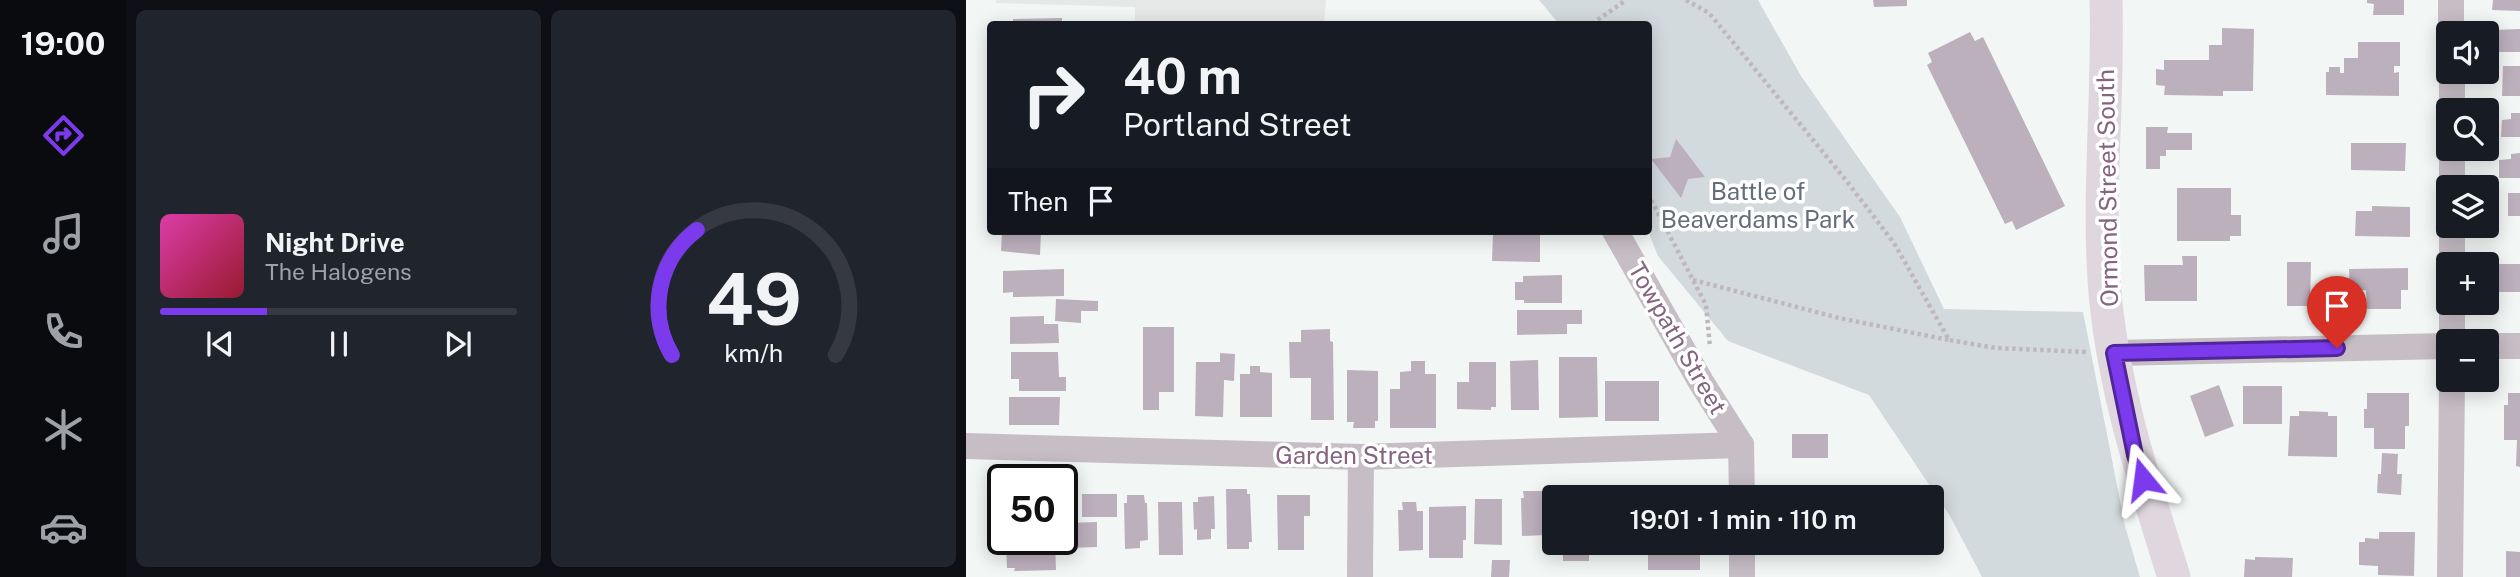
<!DOCTYPE html>
<meta charset="utf-8">
<style>
:root{--surface:#171b24;--page:#20242c;--text:#f1f3f6;--muted:#9ea1a6;--line:#363941;--accent:#7c3aed}
body{margin:0;font-family:"Public Sans",sans-serif;background:var(--page);color:var(--text);height:100vh;display:flex;flex-direction:column;font-size:26px;white-space:nowrap}
*{box-sizing:border-box;margin:0}
p{font-size:23px;color:var(--muted)}
.icon{flex:none;width:38px;height:38px;fill:none;stroke:currentColor;stroke-width:2;stroke-linecap:round;stroke-linejoin:round}
.map{position:relative;flex:1;overflow:hidden}
.side{display:flex;flex-direction:column;gap:10px;padding:10px;background:#0d0f14;width:840px}
.side>*{flex:none}
.hud{position:absolute;left:21px;top:21px;width:665px;height:214px;border-radius:7px;box-shadow:0 4px 18px #0003;background:#171b24;color:var(--text);overflow:hidden}
.tools{position:absolute;left:1470px;top:21px;display:grid;gap:14px}
.tools a{display:grid;place-items:center;width:63px;height:63px;border-radius:7px;background:var(--surface);box-shadow:0 4px 18px #0003;font-size:35px}
.speed{position:absolute;left:21px;top:464px;display:flex;gap:14px;font-size:35px;font-weight:700;text-align:center}
.speed>*{display:grid;place-content:center;width:91px;height:91px;border-radius:50%;background:var(--surface);box-shadow:0 4px 18px #0003;line-height:1}
.speed .limit{border:4px solid #111;border-radius:10px;background:#fff;color:#111}
.pin{position:absolute;display:grid;place-items:center;width:60px;height:60px;color:#fff;margin:-72px -30px;border-radius:50% 50% 50% 0;rotate:-45deg;box-shadow:0 0 7px #0007}
.pin .icon{rotate:45deg}
.me{position:absolute;width:77px;margin:-38px;rotate:344deg;stroke-linejoin:round;filter:drop-shadow(0 0 5px #0008)}
.turn{display:flex;align-items:center;gap:24px;height:147px;padding:0 21px;font-size:32px}
.turn .icon{width:91px;height:91px;stroke-width:2.5}
.turn b{display:block;font-size:49px;line-height:60px}
.then{display:flex;align-items:center;height:66px;padding:0 21px;background:#0003;gap:14px;font-size:26px}
.side .widget{flex:1;display:flex;flex-direction:column;justify-content:center;gap:10px;min-width:0;padding:0 24px;border-radius:10px;background:var(--page)}
.side .dial{align-items:center;gap:0}
.dial svg{height:182px;overflow:visible;fill:none;stroke:var(--line);stroke-width:7;stroke-linecap:round;text-anchor:middle}
.dial text{fill:var(--text);stroke:none}
.song{display:flex;align-items:center;gap:21px}
.cover{width:84px;height:84px;border-radius:10px;background:linear-gradient(135deg,hsl(320 70% 55%),hsl(350 70% 35%))}
.played{height:7px;border-radius:4px;background:linear-gradient(90deg,var(--accent) 30%,var(--line) 30%)}
.keys{display:flex;justify-content:space-around;direction:ltr}
.side .tiles{flex:1;display:grid;gap:10px;grid-template-columns:repeat(2,1fr)}
.trip{position:absolute;left:576px;top:485px;width:402px;height:70px;border-radius:7px;background:var(--surface);box-shadow:0 4px 18px #0003;font-weight:600;line-height:70px;text-align:center}
main{display:flex;flex:1;min-height:0}
.dock{display:flex;flex-direction:column;width:126px;justify-content:space-around;align-items:center;background:#090b0e;color:var(--muted)}
.dock .icon{width:49px;height:49px}
.dock .on{color:var(--accent)}
.dock b{font-size:32px;color:var(--text)}
.map>svg:first-child{display:block}
</style>
<main>
<nav class="dock">
<b>19:00</b>
<svg class="icon on" aria-label="directions" viewBox="0 0 24 24"><path d="M12 3l9 9-9 9-9-9zM9 14v-3h6M13 9l2 2-2 2"/></svg>
<svg class="icon" aria-label="music" viewBox="0 0 24 24"><path d="M9 18V5l10-2v13"/><circle cx="6" cy="18" r="3"/><circle cx="16" cy="16" r="3"/></svg>
<svg class="icon" aria-label="phone" viewBox="0 0 24 24"><path d="M5 4h4l2 5-3 2q2 4 5 5l2-3 5 2v4C11 20 4 13 5 4z"/></svg>
<svg class="icon" aria-label="climate" viewBox="0 0 24 24"><path d="M12 3v18M4 7l16 10M4 17L20 7"/></svg>
<svg class="icon" aria-label="car" viewBox="0 0 24 24"><path d="M5 17H2v-5l4-1 3-4h7l3 4 3 1v5h-3M9 17h6M6 11h13"/><circle cx="7" cy="17" r="2"/><circle cx="17" cy="17" r="2"/></svg>
</nav>
<section class="side">
<div class="tiles">
<div class="widget">
<div class="song"><i class="cover"></i><div><b>Night Drive</b><p>The Halogens</p></div></div>
<div class="played"></div>
<div class="keys"><svg class="icon" aria-label="previous" viewBox="0 0 24 24"><path d="M18 5L8 12l10 7zM5 5v14"/></svg><svg class="icon" aria-label="pause" viewBox="0 0 24 24"><path d="M8 5v14M16 5v14"/></svg><svg class="icon" aria-label="next" viewBox="0 0 24 24"><path d="M6 5l10 7-10 7zM19 5v14"/></svg></div>
</div>
<div class="widget dial"><svg viewBox="0 0 100 80">
<path d="M14 69A42 42 0 1 1 86 69"/>
<path d="M14 69A42 42 0 0 1 25 14" stroke="#7c3aed"/>
<text x="50" y="56" font-size="32" font-weight="700">49</text>
<text x="50" y="72" font-size="11">km/h</text>
</svg></div>
</div>
</section>
<div class="map">
<svg width="1554" height="577" viewBox="0 0 1554 577">
<rect width="100%" height="100%" fill="#f2f6f5"/>
<!-- built -->
<path fill="#e6e7e7" d="M30 0H360L358 24H169V7L30 3Z"/>
<!-- green -->
<path fill="#d3dadd" d="M573 0H792L835 76 934 217 978 309 1117 312 1159 526 1174 577H1016L984 516 903 395 762 341 692 256 682 231V24H593Z"/>
<!-- building -->
<g fill="#bcb0bc">
<path d="M907 0H941V6L908 7Z"/>
<path d="M1401 0H1438V15H1407L1408 4 1401 3Z"/>
<path d="M1527 0H1554V11L1526 10Z"/>
<path d="M96 18V24H47V19Z"/>
<path d="M1256 28 1288 29 1287 91H1257V96L1198 95 1199 86 1190 85V69L1198 70V60H1243V45H1256Z"/>
<path d="M1554 29V52H1527V30Z"/>
<path d="M1004 32 1009 41 1017 37 1099 206 1050 230 1046 221 1039 224 961 65 966 62 962 53Z"/>
<path d="M1392 42H1434V66H1428V73L1433 72V96L1360 95V72H1363V67H1374V73H1378V58H1392Z"/>
<path d="M1537 66H1554V96H1536Z"/>
<path d="M1545 113H1554V137H1535L1536 120 1545 119Z"/>
<path d="M1180 127H1202L1201 133H1226V150H1200V156H1194V169H1180Z"/>
<path d="M710 139 739 177 722 179 715 198 685 159 704 157Z"/>
<path d="M1385 143H1440L1439 171 1385 170Z"/>
<path d="M1554 153V178H1533V160L1545 159V154Z"/>
<path d="M1211 188H1265V215H1275V236H1264V241H1211Z"/>
<rect x="1542" y="193" width="12" height="23"/>
<path d="M1406 206 1444 207V237L1389 236 1390 211H1406Z"/>
<path d="M43 231H75L74 255 35 251 36 233H43Z"/>
<path d="M527 233H574V262L526 261Z"/>
<path d="M1216 256H1231V301H1179L1178 265H1217Z"/>
<path d="M1321 262H1345L1344 306H1321Z"/>
<rect x="1533" y="264" width="21" height="28"/>
<path d="M1442 268V290H1435V309H1401L1400 290 1384 291 1383 269Z"/>
<path d="M98 269V296L47 297V292L37 293V271Z"/>
<path d="M596 275V303H558V300H549V282H557V276Z"/>
<path d="M90 299 132 301V311H115V323L89 321Z"/>
<path d="M551 310H616V324H601V334L551 335Z"/>
<path d="M78 316V324H92L93 343 44 344V317Z"/>
<path d="M177 327H208V392H193V410H177Z"/>
<path d="M364 329V341L367 342 368 420H345V378H324L323 342H335V330Z"/>
<path d="M45 352H92L93 377H100V391H53V379H45Z"/>
<path d="M254 353 269 354 268 381 258 380 257 417 229 416 230 362H254Z"/>
<path d="M593 357H631L632 417 593 418Z"/>
<path d="M572 360 573 410H545L544 361Z"/>
<path d="M445 361H459V374H470V428H424V389H434V372L445 371Z"/>
<path d="M503 362H530V407H525V410L491 409V382H503Z"/>
<path d="M284 366H294V372L306 373V417H274V374H284Z"/>
<path d="M381 370 412 371V421H409V428H387L388 422H381Z"/>
<rect x="639" y="381" width="54" height="40"/>
<path d="M1253 385 1268 426 1239 437 1224 396Z"/>
<rect x="1277" y="386" width="39" height="38"/>
<path d="M1401 393H1443V426H1439V449H1408V428H1398V409H1401Z"/>
<path d="M1542 393H1554V467L1550 466 1551 440H1538V405H1542Z"/>
<path d="M43 397H94L93 425H43Z"/>
<path d="M1333 411 1362 412V416H1371V457L1322 456 1324 416H1333Z"/>
<rect x="826" y="434" width="36" height="24"/>
<path d="M1416 453 1432 454 1431 474H1436L1435 495 1411 493 1412 474H1415Z"/>
<path d="M25 488H37V513L26 514Z"/>
<path d="M260 489H281V494H284L286 542H283V549H261Z"/>
<path d="M941 490V497H831V492Z"/>
<path d="M557 491H576L577 497H580L581 535 556 536 555 498H558Z"/>
<rect x="598" y="491" width="25" height="6"/>
<rect x="116" y="494" width="35" height="23"/>
<path d="M161 495H178L179 503H181L182 540 174 541V548L159 549 158 503H161Z"/>
<path d="M311 495H344V516H338V550H312Z"/>
<path d="M248 496 249 529H245V539L231 540V529L228 530 227 502H232V497Z"/>
<path d="M509 499H536V545L508 544Z"/>
<path d="M192 502H216L217 555H193Z"/>
<path d="M436 502H450L451 511H457V550L433 551 432 510H437Z"/>
<path d="M500 506V540H497V558H463V507Z"/>
<path d="M131 522V547L102 548V523Z"/>
<path d="M1413 532H1449L1448 576 1412 575V566L1393 565V542H1399V538L1413 539Z"/>
<path d="M89 539 90 570 48 571 49 568H41L40 541Z"/>
<rect x="597" y="542" width="26" height="19"/>
<rect x="682" y="542" width="52" height="28"/>
<path d="M1540 551 1554 552V577H1540Z"/>
<path d="M1289 557 1327 558 1326 577H1278L1279 559 1289 560Z"/>
<path d="M526 560H544L543 577H525Z"/>
</g>
<g fill="none" stroke-linecap="round" stroke-linejoin="round">
<!-- path -->
<g stroke="#beb8bd" stroke-width="4.5" stroke-dasharray="3.5 3.5" stroke-linecap="butt">
<path d="M720 0 743 13 879 179 928 243 983 340 1030 348 1122 352"/>
<path d="M626 24 660 0"/>
<path d="M682 194 740 305 744 347"/>
<path d="M727 280 873 318 983 340"/>
</g>
<!-- minor -->
<g stroke="#c7bec5" stroke-width="26">
<path d="M1485 0V33"/>
<path d="M1486 72V110"/>
<path d="M1486 149V187"/>
<path d="M1486 226V264"/>
<path d="M649 231 735 382 775 445"/>
<path d="M1486 303V341"/>
<path d="M1521 346H1554"/>
<path d="M1148 353 1482 346"/>
<path d="M775 445 776 497"/>
<path d="M0 446 395 457 775 445"/>
<path d="M776 542V577"/>
<path d="M394 577 395 457"/>
<path d="M1484 577 1486 380"/>
</g>
<!-- major -->
<path stroke="#dfd6de" stroke-width="33" d="M1140 0C1143 101 1130 203 1140 303 1150 398 1180 487 1208 577"/>
</g>
<g fill="none" stroke-linecap="round" stroke-linejoin="round">
<!-- route casing -->
<g stroke="#51269a" stroke-width="18">
<path id="route" d="M1177 479 1169 455 1148 353 1371 348"/>
</g>
<!-- route -->
<use href="#route" stroke="#7c3aed" stroke-width="12"/>
</g>
<g text-anchor="middle" dominant-baseline="central" stroke-width="7" stroke-linejoin="round" paint-order="stroke">
<!-- street labels -->
<g font-size="24" fill="#84647f" stroke="#fff">
<text transform="translate(1141 188) rotate(-91)">Ormond Street South</text>
<text transform="translate(712 338) rotate(60)">Towpath Street</text>
<text x="388" y="455">Garden Street</text>
</g>
<!-- park labels -->
<g font-size="24" fill="#636e7b" stroke="#fff">
<text x="792" y="191">Battle of<tspan x="792" dy="28">Beaverdams Park</tspan></text>
</g>
</g>
</svg>
<div class="tools">
<a><svg class="icon" aria-label="sound" viewBox="0 0 24 24"><path d="M4 9h4l5-4v14l-5-4H4zM17 9q2 3 0 6"/></svg></a>
<a><svg class="icon" aria-label="search" viewBox="0 0 24 24"><circle cx="10" cy="10" r="6"/><path d="M15 15l6 6"/></svg></a>
<a><svg class="icon" aria-label="layers" viewBox="0 0 24 24"><path d="M12 4l9 5-9 5-9-5zM3 14l9 5 9-5"/></svg></a>
<a>+</a>
<a>−</a>
</div>
<div class="speed"><div class="limit">50</div></div>
<div class="pin" style="left:1371px;top:348px;background:#d93025"><svg class="icon" aria-label="arrive" viewBox="0 0 24 24"><path d="M6 21V4h12l-3 4 3 4H6"/></svg></div>
<svg class="me" style="left:1177px;top:479px" viewBox="-20 -20 40 40"><path d="M0-17L14 15 0 8-14 15z" fill="#7c3aed" stroke="#fff" stroke-width="4"/></svg>
<div class="trip">19:01 · 1 min · 110 m</div>
<div class="hud">
<div class="turn"><svg class="icon" aria-label="right" viewBox="0 0 24 24"><path d="M7 20v-9h11M14 6l5 5-5 5"/></svg><div><b>40 m</b>Portland Street</div></div>
<div class="then">Then<svg class="icon" aria-label="arrive" viewBox="0 0 24 24"><path d="M6 21V4h12l-3 4 3 4H6"/></svg></div>
</div>
</div>
</main>
